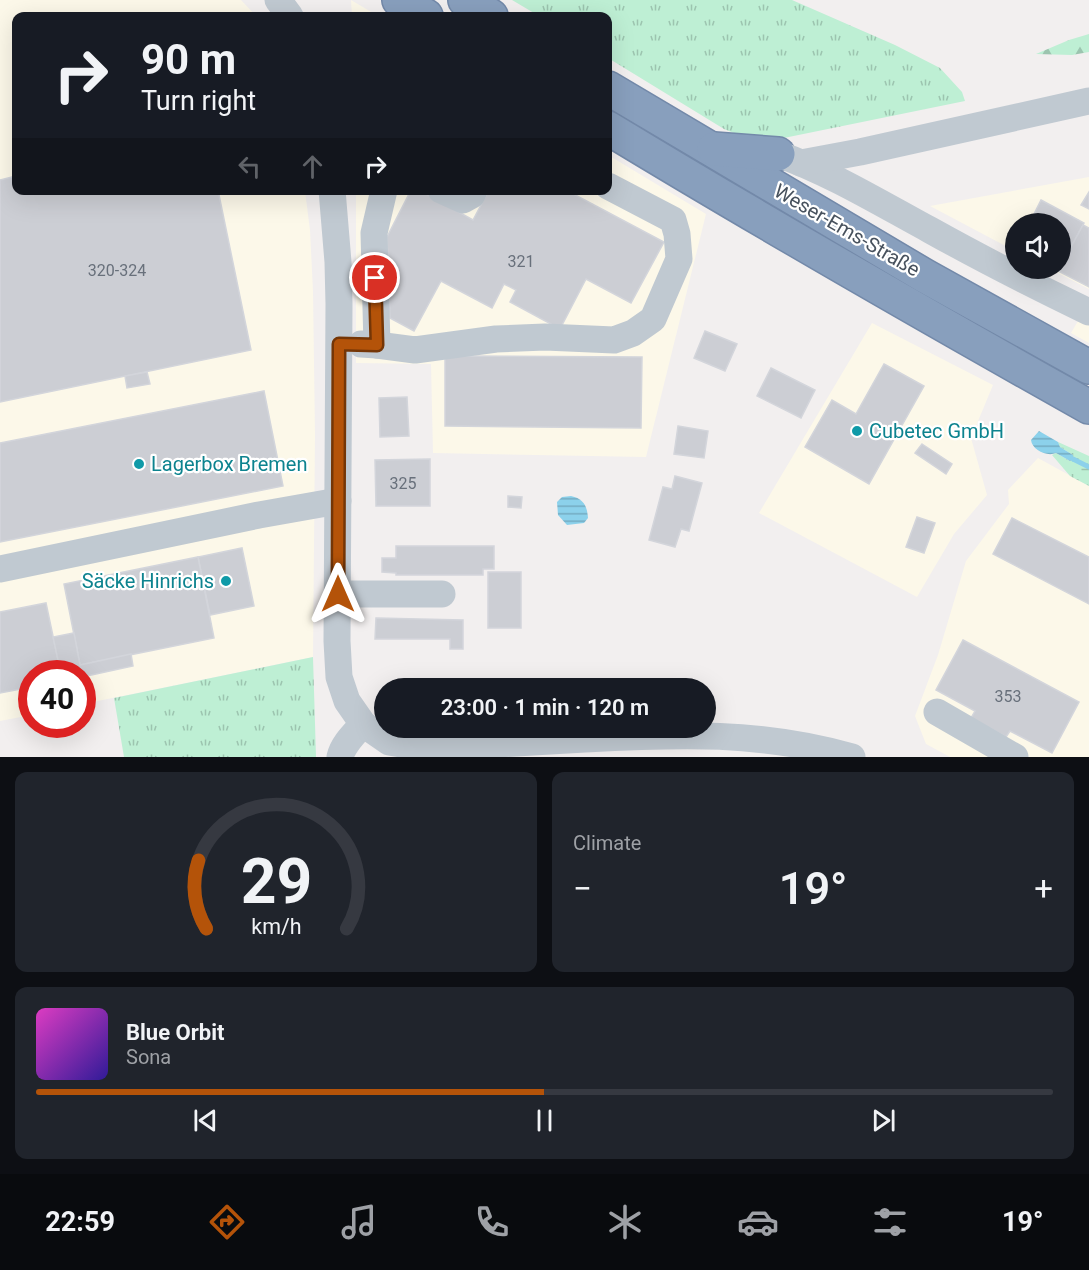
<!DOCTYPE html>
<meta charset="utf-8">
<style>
:root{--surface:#171b24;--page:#20242c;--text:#f1f3f6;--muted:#9ea1a6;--line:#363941;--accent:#b45309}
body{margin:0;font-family:Roboto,sans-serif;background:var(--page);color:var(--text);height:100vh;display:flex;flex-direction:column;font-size:22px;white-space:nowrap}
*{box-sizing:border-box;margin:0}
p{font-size:20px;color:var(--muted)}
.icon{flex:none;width:33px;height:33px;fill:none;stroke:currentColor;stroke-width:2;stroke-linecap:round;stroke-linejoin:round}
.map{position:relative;height:757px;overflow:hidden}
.drawer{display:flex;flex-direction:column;gap:15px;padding:15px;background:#0d0f14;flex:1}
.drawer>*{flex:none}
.top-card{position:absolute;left:12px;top:12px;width:600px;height:183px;border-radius:12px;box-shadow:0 6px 24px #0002;background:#171b24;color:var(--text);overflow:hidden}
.controls{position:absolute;left:1005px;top:213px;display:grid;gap:12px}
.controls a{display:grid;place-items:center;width:66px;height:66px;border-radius:50%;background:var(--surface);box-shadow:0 6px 24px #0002;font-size:30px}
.speed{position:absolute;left:18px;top:660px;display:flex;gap:12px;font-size:30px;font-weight:700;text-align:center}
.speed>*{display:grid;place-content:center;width:78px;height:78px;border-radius:50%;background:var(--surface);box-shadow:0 6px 24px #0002;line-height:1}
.speed .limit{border:9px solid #d22;background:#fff;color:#111}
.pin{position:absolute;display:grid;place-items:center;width:51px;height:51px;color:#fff;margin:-26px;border:3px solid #fff;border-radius:50%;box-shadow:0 2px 6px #0007}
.me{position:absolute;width:66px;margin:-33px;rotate:0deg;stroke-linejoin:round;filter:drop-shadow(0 0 4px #0008)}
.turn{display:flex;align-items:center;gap:21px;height:126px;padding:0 30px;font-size:27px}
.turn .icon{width:78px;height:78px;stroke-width:2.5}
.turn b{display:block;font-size:42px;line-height:51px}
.lanes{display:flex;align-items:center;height:57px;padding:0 30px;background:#0003;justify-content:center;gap:30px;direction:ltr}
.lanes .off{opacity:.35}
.big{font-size:45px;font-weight:600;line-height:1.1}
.drawer .card{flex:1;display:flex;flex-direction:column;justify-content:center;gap:9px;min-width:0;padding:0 21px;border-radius:12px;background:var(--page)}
.drawer .dial{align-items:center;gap:0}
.dial svg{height:156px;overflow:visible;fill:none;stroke:var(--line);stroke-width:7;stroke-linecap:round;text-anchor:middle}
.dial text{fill:var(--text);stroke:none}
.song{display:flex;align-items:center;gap:18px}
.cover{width:72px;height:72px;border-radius:9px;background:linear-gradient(135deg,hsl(310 70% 55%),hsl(250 70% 35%))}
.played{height:6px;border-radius:3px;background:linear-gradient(90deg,var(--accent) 50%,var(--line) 50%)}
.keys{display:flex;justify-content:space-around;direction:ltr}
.heat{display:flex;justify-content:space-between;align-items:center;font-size:33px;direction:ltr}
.drawer .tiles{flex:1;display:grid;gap:15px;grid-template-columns:1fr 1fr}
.card:last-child{grid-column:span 2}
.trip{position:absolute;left:374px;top:678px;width:342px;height:60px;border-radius:30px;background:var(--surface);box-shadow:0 6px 24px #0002;font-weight:600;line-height:60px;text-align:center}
.dock{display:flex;height:96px;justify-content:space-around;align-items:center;background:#090b0e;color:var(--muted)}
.dock .icon{width:42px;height:42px}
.dock .selected{color:var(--accent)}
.dock b{font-size:27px;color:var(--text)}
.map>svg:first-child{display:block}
</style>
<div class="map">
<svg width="1089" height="757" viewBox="0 0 1089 757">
<defs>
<pattern id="grass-tufts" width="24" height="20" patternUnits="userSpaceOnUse" patternTransform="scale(1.5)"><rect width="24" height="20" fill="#beefd4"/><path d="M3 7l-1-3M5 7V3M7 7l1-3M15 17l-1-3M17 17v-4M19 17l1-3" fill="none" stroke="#9cc4af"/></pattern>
<pattern id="forest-firs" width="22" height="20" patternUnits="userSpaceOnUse" patternTransform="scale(1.5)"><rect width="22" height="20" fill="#beefd4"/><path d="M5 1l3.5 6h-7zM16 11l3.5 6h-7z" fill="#9cc4af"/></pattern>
<pattern id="wetland-marsh" width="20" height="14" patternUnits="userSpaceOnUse" patternTransform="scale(1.5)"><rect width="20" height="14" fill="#beefd4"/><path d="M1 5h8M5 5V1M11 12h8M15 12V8" fill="none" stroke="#9cc4af"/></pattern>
<pattern id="water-rules" width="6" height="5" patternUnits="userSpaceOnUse" patternTransform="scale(1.5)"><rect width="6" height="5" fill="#8cd1eb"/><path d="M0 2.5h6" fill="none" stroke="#74acc2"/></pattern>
</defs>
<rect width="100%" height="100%" fill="#f2efef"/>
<!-- commercial -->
<g fill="#fcf8e9">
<path d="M0 0H241L256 16H16V190L305 191 310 230 313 291 315 435 313 657 83 704 82 674H32L31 715 0 721Z"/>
<path d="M351 0 378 16H352Z"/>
<path d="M608 155 706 214 646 457 433 453 431 364 356 363V191L608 190Z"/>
<path d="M1089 177V289L1050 269 1060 268V224H1016L1015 251 930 206Z"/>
<path d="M1089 302V343L1071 333Z"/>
<path d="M872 323 993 385 971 438 987 495 954 534 917 597 759 513Z"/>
<path d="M1038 458 1089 486V757H950L926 744 915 716 938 655 966 561 1009 504 1008 490Z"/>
</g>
<!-- grass -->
<g fill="url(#grass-tufts)">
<path d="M512 0H792L895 45 940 68 962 92 965 101 774 140H751L724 129 608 58V16H539Z"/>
<path d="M313 657 316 757H124L114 698Z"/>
</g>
<!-- forest -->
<path fill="url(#forest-firs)" d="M1089 34V52L1072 55 1036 54 1069 40Z"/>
<!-- wetland -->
<path fill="url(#wetland-marsh)" d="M1058 442 1089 456V486L1070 476 1052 455 1056 453 1070 461 1073 459V455L1060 447Z"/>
<!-- water -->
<g fill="url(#water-rules)">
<path d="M1039 431 1058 442 1060 447 1073 455V459L1070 461 1056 453C1047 457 1032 450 1031 440Z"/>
<path d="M571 496C584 499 587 506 588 518L584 523 567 525 558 515 557 502 562 497Z"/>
</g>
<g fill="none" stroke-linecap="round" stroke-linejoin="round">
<!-- stream -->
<path stroke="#8cd1eb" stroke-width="5" d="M1073 459 1089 467"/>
</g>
<!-- building -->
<g fill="#ccced4" stroke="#d3d5db" stroke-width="1.5">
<path d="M16 176V190H218L251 350 0 402V180Z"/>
<path d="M411 190H419L473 220 489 190H566L664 242 631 303 586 279 560 329 510 302 516 290 504 284 492 308 441 281 414 331 390 318 387 237Z"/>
<path d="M1089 192V209L1081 205Z"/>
<path d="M1041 200 1084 223 1060 267V224H1029Z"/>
<path d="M1083 225 1089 228V287L1058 271Z"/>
<path d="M705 331 737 344 725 371 694 358Z"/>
<path d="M445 356 642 357 641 428 445 426Z"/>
<path d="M884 364 924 386 869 484 805 447 832 400 856 414Z"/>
<path d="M771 368 815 390 801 418 757 396Z"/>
<path d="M147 372 150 384 127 388 125 376Z"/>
<path d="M264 391 283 486 0 542V443Z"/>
<path d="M407 397 409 436 380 437 379 398Z"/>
<path d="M678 426 708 431 704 458 674 454Z"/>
<path d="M922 444 952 464 946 474 915 453Z"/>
<path d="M430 459V506H376L375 460Z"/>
<path d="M675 476 702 483 689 531 681 529 675 547 649 540 663 487 672 489Z"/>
<path d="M508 496 522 497 521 508 508 507Z"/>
<path d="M917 517 935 523 924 553 906 547Z"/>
<path d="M1012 518 1089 557V604L993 554Z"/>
<path d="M396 546H494V569H483V575H396V573L382 572V558H396Z"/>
<path d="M242 548 254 606 210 615 198 557Z"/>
<path d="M198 557 214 638 80 665 64 584Z"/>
<rect x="488" y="572" width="33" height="56"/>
<path d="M46 603 61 674H32V687L0 693V612Z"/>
<path d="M376 618 463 620V649H450V639H375Z"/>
<path d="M74 633 80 665 131 654 133 666 82 677V674H61L53 637Z"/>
<path d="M963 640 1079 702 1052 753 1010 731 1006 737 971 718 975 711 936 690Z"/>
</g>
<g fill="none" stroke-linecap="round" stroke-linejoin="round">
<!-- highway casing -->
<g stroke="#7389a9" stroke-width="36">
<g id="highway">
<path d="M399 0 426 16"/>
<path d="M465 0 491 16"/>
<path d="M608 88 925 276 1089 367"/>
<path d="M608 128C766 224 927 316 1089 407"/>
<path d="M714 149 778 154"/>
</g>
</g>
<!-- minor -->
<g stroke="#c0c9d1" stroke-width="27">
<path d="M278 0 290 16"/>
<path d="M778 154C831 173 880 203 930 230 982 259 1035 286 1089 312"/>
<path d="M801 163 860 152 1089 101"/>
<path d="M332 190 338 262 339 304 337 641 339 677 347 701 363 724 389 742 426 748C479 745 532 742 585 739 679 734 761 731 852 757"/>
<path d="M441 190 463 200 472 195 474 190"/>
<path d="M361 344 377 345 374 233 384 190"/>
<path d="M377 345 415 350 496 339 545 337 614 340 633 333 653 319 679 259 677 234 673 220 608 186"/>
<path d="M0 569 259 515 338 501"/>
<path d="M338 594H442"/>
<path d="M937 712 1015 757"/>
<path d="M340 757C343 744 354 734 363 724"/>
</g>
<!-- highway -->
<use href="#highway" stroke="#889fbd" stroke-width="33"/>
</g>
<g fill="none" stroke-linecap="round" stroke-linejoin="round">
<!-- route casing -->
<g stroke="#753606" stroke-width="15">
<path id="route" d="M338 594 339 344 377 345 375 278"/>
</g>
<!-- route -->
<use href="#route" stroke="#b45309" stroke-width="10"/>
</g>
<!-- markers -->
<g fill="#0f9aa8" stroke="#fff" stroke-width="2">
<circle cx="857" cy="431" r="6"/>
<circle cx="139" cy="464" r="6"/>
<circle cx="226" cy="581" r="6"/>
</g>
<g text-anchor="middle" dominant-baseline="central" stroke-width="4.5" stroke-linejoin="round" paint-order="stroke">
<!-- number labels -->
<g font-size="16" fill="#68707b">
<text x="521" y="261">321</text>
<text x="117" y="270">320-324</text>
<text x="403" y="483">325</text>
<text x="1008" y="696">353</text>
</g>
<!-- street labels -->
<g font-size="20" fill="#47515d" stroke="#fff">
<text transform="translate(847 230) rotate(30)">Weser-Ems-Straße</text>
</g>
<!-- culture labels -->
<g font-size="20" fill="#0d838f" stroke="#fff" text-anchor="start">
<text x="869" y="431">Cubetec GmbH</text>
<text x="151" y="464">Lagerbox Bremen</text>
<text x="214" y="581" text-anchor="end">Säcke Hinrichs</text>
</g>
</g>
</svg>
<div class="controls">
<a><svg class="icon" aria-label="sound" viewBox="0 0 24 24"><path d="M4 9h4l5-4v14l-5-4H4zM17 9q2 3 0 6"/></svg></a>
</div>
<div class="speed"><div class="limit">40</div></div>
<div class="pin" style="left:375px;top:278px;background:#d93025"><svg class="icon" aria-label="arrive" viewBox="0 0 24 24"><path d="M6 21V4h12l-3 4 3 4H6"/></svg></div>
<svg class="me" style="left:338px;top:594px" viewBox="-20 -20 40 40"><path d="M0-17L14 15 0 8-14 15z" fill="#b45309" stroke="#fff" stroke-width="4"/></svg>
<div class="trip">23:00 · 1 min · 120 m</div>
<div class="top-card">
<div class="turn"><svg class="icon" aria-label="right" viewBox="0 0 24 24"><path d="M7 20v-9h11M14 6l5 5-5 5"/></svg><div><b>90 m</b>Turn right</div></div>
<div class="lanes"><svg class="icon off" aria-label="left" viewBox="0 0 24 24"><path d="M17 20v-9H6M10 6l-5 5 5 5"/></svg><svg class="icon off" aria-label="ahead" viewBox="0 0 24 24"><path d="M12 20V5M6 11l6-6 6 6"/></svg><svg class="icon" aria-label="right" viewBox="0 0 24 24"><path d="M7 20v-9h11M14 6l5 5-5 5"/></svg></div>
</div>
</div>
<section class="drawer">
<div class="tiles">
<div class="card dial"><svg viewBox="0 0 100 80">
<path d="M14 69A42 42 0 1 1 86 69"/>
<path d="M14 69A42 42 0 0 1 10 34" stroke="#b45309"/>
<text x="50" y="56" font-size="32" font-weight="700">29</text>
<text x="50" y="72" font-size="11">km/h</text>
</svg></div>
<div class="card"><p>Climate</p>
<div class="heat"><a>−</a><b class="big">19°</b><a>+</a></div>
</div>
<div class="card">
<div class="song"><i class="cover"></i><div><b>Blue Orbit</b><p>Sona</p></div></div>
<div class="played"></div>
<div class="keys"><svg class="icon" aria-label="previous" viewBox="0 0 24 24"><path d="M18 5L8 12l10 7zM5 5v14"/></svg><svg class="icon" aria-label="pause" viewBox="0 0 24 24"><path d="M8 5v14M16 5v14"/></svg><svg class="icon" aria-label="next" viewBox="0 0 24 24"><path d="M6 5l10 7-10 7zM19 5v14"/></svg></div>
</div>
</div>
</section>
<nav class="dock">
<b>22:59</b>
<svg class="icon selected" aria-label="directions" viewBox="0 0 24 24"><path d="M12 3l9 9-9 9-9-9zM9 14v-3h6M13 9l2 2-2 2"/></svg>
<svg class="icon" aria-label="music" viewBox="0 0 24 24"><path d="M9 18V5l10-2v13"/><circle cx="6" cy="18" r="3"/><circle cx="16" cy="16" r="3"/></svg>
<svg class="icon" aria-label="phone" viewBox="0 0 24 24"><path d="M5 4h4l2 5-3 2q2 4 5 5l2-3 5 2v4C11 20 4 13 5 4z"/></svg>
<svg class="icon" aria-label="climate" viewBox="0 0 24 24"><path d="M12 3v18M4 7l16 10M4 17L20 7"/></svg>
<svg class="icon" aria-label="car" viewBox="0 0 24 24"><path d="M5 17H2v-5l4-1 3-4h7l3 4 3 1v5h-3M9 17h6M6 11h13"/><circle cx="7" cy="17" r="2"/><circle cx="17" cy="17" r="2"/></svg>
<svg class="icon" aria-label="filters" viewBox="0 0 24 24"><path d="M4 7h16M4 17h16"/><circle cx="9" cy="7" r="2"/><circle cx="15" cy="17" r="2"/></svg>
<b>19°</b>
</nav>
